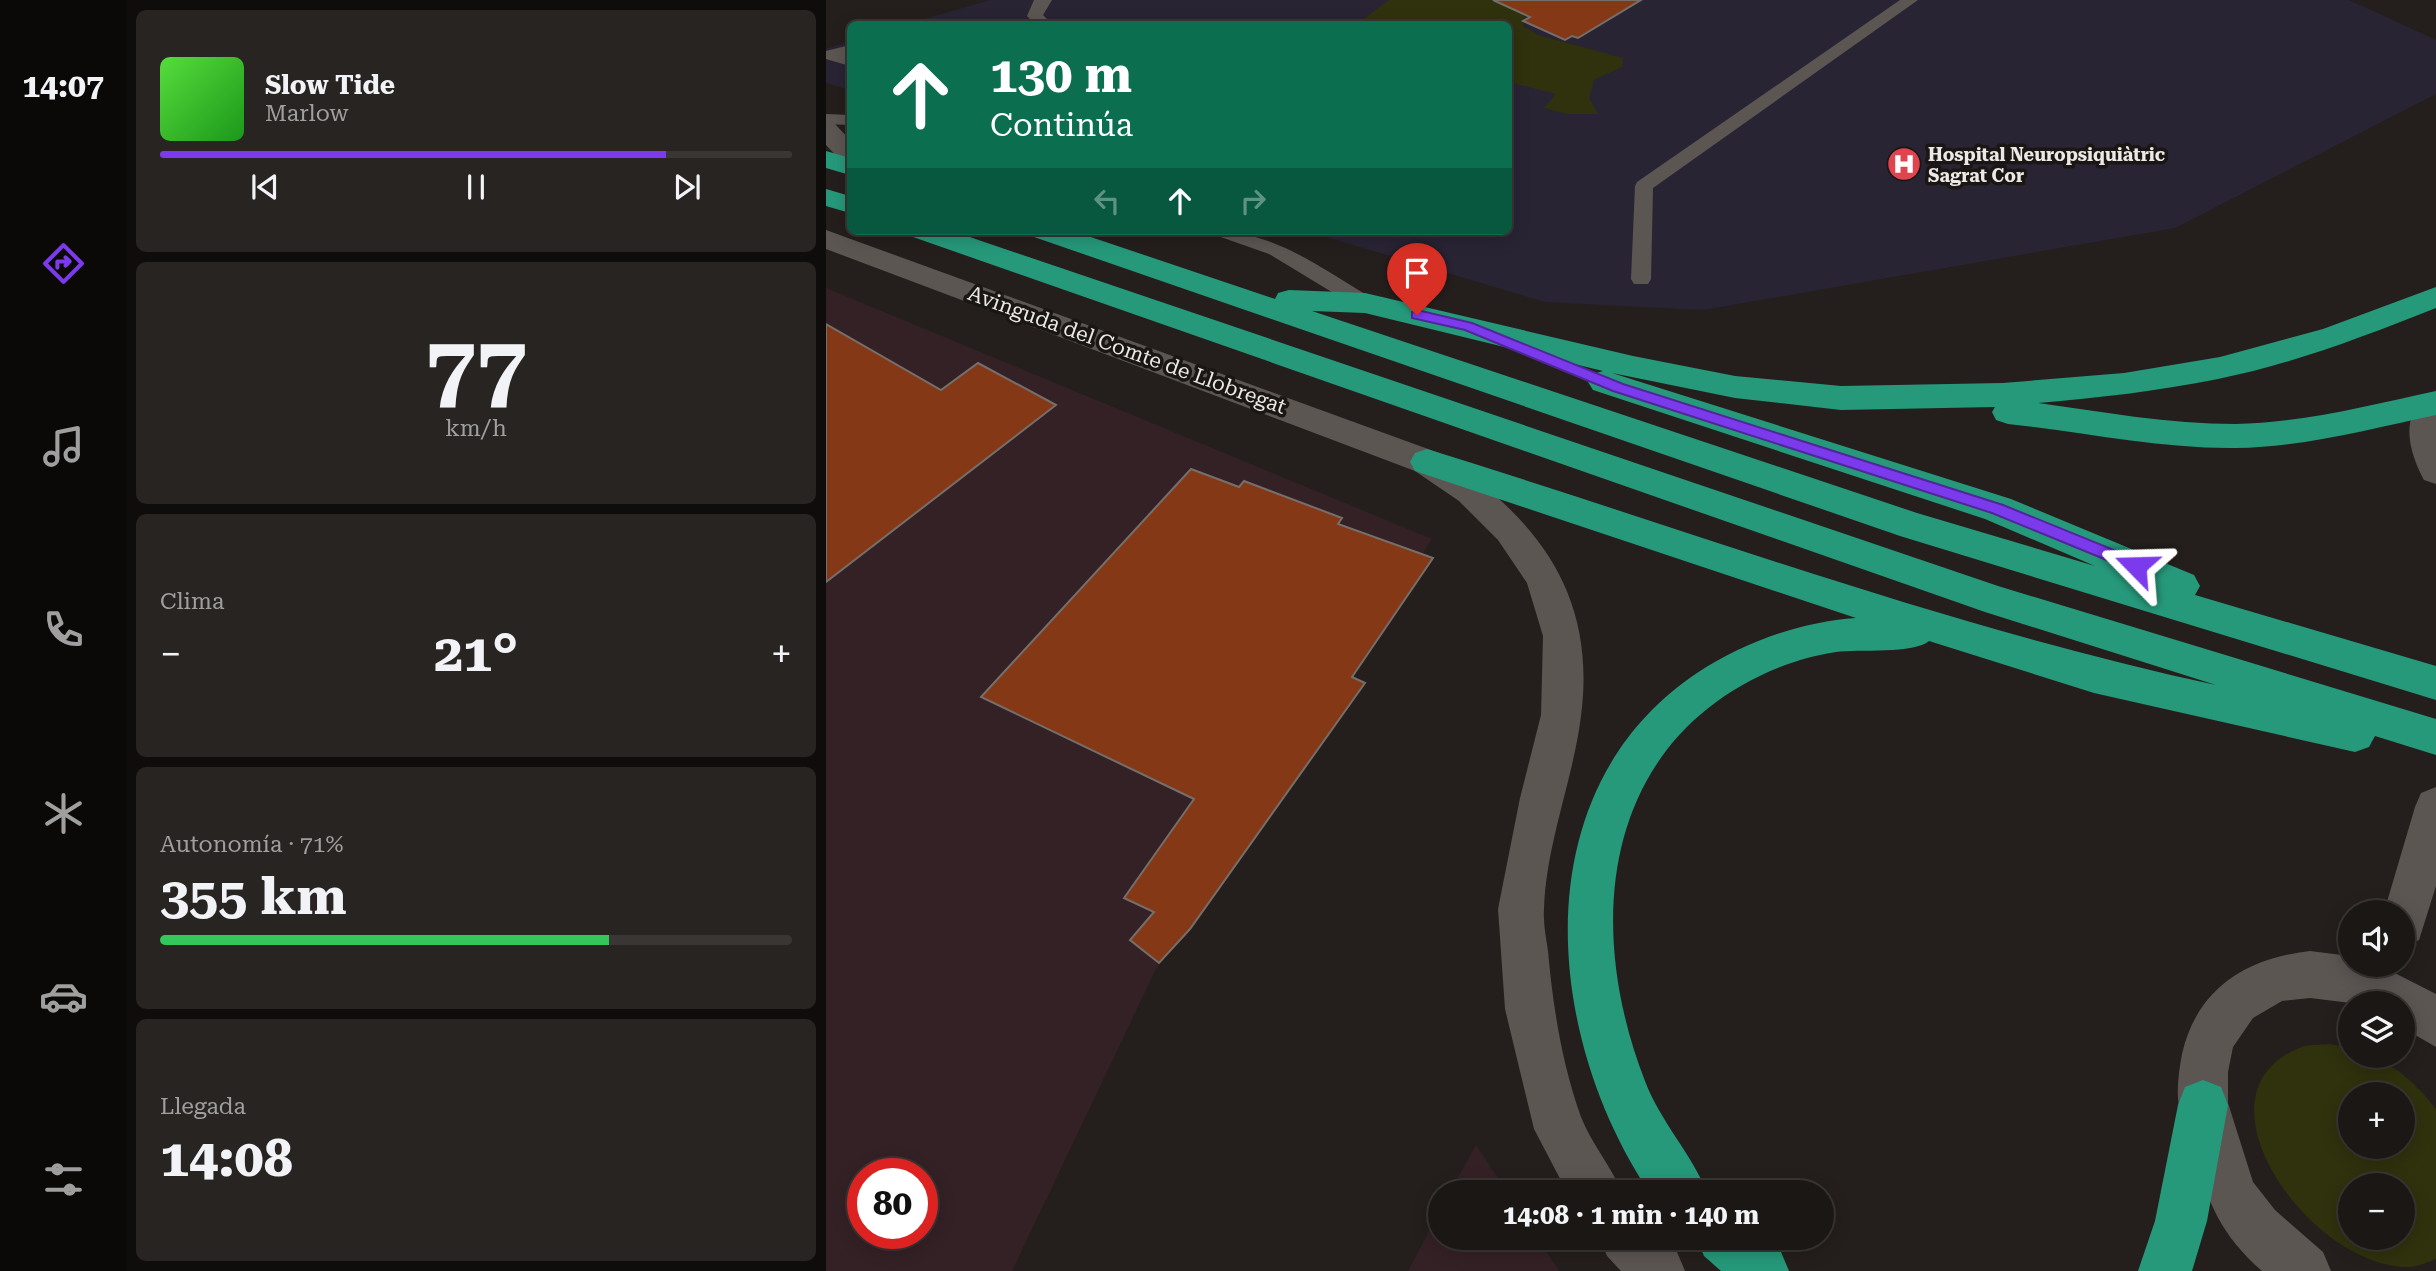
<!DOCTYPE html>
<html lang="es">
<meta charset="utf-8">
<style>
:root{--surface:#1b1715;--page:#282422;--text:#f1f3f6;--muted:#a09fa0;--line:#393634;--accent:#7c3aed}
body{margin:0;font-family:"Roboto Serif",serif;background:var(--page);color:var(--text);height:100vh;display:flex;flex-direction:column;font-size:26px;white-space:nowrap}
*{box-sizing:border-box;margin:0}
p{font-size:23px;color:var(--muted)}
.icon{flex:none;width:38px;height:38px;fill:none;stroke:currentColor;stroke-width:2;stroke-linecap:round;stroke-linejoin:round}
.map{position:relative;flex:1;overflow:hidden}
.details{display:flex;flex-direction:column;gap:10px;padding:10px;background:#0f0d0c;width:700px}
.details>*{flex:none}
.banner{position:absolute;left:21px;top:21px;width:665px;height:214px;border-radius:10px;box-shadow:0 4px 18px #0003,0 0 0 2px var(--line);background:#0b6e4f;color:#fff;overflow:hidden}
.controls{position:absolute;left:1512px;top:900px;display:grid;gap:14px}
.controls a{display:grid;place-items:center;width:77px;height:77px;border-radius:50%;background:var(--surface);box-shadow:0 4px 18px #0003,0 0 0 2px var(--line);font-size:35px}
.speed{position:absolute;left:21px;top:1158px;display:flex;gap:14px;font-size:35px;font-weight:700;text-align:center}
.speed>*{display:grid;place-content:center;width:91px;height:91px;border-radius:50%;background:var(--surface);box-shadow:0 4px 18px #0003,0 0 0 2px var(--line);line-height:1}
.speed .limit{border:10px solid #d22;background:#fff;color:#111}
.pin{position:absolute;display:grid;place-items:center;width:60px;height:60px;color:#fff;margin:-72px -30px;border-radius:50% 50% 50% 0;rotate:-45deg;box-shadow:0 0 7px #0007}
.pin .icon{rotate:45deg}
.me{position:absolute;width:77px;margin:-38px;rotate:292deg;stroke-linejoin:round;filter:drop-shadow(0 0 5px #0008)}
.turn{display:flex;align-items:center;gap:24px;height:147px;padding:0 28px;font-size:32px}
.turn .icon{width:91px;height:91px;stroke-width:2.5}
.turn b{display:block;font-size:49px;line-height:60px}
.lanes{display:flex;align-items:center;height:66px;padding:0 28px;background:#0003;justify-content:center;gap:35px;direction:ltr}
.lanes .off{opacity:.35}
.big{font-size:52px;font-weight:700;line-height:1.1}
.details .widget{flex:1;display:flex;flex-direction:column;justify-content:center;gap:10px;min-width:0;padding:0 24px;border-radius:10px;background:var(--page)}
.details .dial{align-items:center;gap:0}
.dial b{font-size:91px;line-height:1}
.song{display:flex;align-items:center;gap:21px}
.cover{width:84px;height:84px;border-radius:10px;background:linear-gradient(135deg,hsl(110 70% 55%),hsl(120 70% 35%))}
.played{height:7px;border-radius:4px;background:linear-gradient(90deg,var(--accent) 80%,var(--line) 80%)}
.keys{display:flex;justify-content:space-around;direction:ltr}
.heat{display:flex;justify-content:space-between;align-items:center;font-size:38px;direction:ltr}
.charge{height:10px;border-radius:5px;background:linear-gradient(90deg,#34c759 71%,var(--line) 0)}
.trip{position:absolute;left:602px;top:1180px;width:406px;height:70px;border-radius:35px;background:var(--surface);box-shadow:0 4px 18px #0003,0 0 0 2px var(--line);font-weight:700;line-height:70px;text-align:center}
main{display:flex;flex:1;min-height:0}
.tab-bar{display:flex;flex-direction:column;width:126px;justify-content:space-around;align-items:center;background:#0b0908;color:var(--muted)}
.tab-bar .icon{width:49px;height:49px}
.tab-bar .selected{color:var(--accent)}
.tab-bar b{font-size:32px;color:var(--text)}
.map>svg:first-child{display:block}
</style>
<main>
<nav class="tab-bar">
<b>14:07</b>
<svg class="icon selected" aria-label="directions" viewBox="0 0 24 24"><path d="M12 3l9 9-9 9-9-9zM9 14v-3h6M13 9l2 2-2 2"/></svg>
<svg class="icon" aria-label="music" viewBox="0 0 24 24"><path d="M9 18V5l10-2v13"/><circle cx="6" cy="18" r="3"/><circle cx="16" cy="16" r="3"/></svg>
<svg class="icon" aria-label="phone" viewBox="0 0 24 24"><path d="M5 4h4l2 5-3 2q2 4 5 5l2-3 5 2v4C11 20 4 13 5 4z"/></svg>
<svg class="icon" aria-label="climate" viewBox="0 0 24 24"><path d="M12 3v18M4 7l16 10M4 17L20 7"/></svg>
<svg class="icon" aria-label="car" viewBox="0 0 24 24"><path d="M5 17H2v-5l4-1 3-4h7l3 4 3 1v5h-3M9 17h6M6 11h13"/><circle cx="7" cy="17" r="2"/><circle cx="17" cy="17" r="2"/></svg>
<svg class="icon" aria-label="filters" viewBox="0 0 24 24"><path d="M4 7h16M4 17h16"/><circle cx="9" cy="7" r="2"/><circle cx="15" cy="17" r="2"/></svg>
</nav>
<section class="details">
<div class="widget">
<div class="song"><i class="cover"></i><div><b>Slow Tide</b><p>Marlow</p></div></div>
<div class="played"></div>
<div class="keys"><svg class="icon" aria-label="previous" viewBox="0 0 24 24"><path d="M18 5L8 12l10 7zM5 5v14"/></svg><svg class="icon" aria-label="pause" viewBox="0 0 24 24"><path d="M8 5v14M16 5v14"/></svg><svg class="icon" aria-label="next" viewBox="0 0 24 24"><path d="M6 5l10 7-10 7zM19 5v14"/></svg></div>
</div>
<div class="widget dial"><b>77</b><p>km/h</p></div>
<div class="widget"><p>Clima</p>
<div class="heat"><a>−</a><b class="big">21°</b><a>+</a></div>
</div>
<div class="widget"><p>Autonomía · 71%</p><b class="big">355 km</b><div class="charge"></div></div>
<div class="widget"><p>Llegada</p><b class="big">14:08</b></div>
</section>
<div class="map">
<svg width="1610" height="1271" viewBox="0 0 1610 1271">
<rect width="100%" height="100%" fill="#241f1c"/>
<!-- industrial -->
<g fill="#342126" fill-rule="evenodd">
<path d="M0 288 606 539 330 969 186 1271H0ZM37 1174H96V1234H37Z"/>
<path d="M650 1145 681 1192H624Z"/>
<path d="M614 1211V1237H711L733 1271H582Z"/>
</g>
<!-- medical -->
<g fill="#292434">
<path d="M164 0H1523L1610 40V94L1349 228 877 310 719 302 480 231H682V24H82Z"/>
<path d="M24 41V90L0 83V49Z"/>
</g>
<!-- green -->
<g fill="#30310d" fill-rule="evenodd">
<path d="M563 0H687L699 15 697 26 712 35 797 58 796 67 768 80 763 98 772 114H741L718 108 730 94 683 82 682 24H531Z"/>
<path d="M1504 1044 1524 1048V1055C1561 1055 1588 1081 1610 1109V1259C1602 1262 1593 1266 1585 1267 1487 1271 1359 1095 1473 1048 1482 1044 1494 1045 1504 1044ZM1524 1094H1577V1146H1524ZM1524 1185H1577V1237H1524Z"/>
</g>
<!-- building -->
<g fill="#843816" stroke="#756f6c" stroke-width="2">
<path d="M667 0H815L752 38 746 36 739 40 697 21 704 17Z"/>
<path d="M0 324 115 390 152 363 230 405 0 582Z"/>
<path d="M365 469 413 487 418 481 516 518 512 524 607 558 526 677 539 683 364 929 333 963 304 940 328 912 298 898 368 799 155 697Z"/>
</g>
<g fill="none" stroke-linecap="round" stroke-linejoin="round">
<!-- lane -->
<g fill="#5c5653" fill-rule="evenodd">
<path d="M208 0H226L217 15 226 24H209L201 16Z"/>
<path d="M1074 0H1092L827 188 825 279 822 284H808L805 279 809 186 811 182Z"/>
<path d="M24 45V66L0 59V51Z"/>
<path d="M0 114 24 115V125L0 124Z"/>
<path d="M386 231C449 231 494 268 546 298L549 303 546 308H532L443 254 389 235Z"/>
</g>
<!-- street -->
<g fill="#5c5653" fill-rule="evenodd">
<path d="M0 122 9 124 24 140V163L15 161 0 145Z"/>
<path d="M0 230 613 453C710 517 771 593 755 716 747 780 720 844 718 909 717 923 720 937 722 951 727 1007 736 1064 755 1117 765 1143 785 1166 796 1192H741L708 1129 679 1009 672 909 694 798 715 715 717 636 701 583 672 540 633 501 589 471 0 249Z"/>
<path d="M1610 395V484L1598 480C1583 453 1570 407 1610 395Z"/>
<path d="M1610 787V886L1593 940 1577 947V912H1558L1589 807 1595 793Z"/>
<path d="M1484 951 1524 956V964H1551L1610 994V1047L1577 1028V1003H1525L1484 998 1456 1001 1427 1018 1407 1047 1402 1072V1103L1427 1182 1449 1210 1497 1252 1505 1271H1436C1394 1234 1384 1205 1367 1153 1363 1138 1355 1123 1353 1107 1350 1089 1353 1071 1356 1054 1371 988 1421 958 1484 951Z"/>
<path d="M773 1237H837L851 1252 859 1271H795L781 1256Z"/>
</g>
<!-- highway -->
<g fill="#26997b" fill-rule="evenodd">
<path d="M0 151 24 158V175L0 168Z"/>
<path d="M0 189 24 196V213L0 206Z"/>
<path d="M83 231H126L1172 586 1610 719V755L1549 736 1543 747 1529 752 1268 693 1103 641C1089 654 1031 649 1010 652 990 655 972 660 954 667 777 738 757 922 819 1081 834 1121 865 1153 881 1192H823C718 1034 696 790 871 673 918 642 974 622 1030 618L589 471 584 462 589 453 601 449C863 530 1121 627 1390 685L1159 612 87 237Z"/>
<path d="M204 231H247L449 299 452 293 463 290 539 293 807 356 909 376 1015 386 1177 383 1298 373 1394 357 1497 329 1610 287V308C1539 336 1467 364 1392 379 1332 391 1272 398 1212 403 1277 412 1343 424 1409 424 1477 423 1544 405 1610 391V415C1544 429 1478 447 1410 448 1334 449 1258 432 1182 424L1170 420 1166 412 1169 407 1015 410 909 398 786 373 1185 499 1368 575 1374 586 1369 595 1610 666V700L1074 536 208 237ZM486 311 539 313 777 371 767 374 762 382 767 390 1159 519 1269 566 1091 513Z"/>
<path d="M1377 1080 1395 1087 1402 1105 1381 1221 1366 1271H1312L1329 1221 1352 1105 1359 1087Z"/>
<path d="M870 1237H938L955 1252 963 1271H895L878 1256Z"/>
</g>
</g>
<!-- route -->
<path fill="#7c3aed" stroke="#51269a" stroke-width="2" d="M591 310 646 323 797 384 1177 505 1315 561 1318 566 1310 572 1166 513 787 391 639 330 586 318V312Z"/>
<!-- icons -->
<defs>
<g id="hospital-disc" transform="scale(1.75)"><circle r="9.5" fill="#e0444e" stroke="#1a1613"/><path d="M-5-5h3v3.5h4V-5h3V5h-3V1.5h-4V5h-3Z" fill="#fff"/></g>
</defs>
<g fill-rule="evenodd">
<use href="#hospital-disc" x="1078" y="164"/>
</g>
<g text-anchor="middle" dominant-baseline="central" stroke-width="7" stroke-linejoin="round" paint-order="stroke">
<!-- far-poi labels -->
<g font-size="18" font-weight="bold" fill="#ebe8e6" stroke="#1a1613" text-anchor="start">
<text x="1102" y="154">Hospital Neuropsiquiàtric<tspan x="1102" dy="21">Sagrat Cor</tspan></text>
</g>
<!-- street labels -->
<g font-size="21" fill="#ebe8e6" stroke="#1a1613">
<text transform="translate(301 350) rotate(20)">Avinguda del Comte de Llobregat</text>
</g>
</g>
</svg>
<div class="controls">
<a><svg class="icon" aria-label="sound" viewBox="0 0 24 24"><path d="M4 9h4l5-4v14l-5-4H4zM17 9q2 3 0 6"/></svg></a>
<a><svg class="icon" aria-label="layers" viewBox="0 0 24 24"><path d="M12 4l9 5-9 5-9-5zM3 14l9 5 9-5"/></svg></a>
<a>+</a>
<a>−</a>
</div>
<div class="speed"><div class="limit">80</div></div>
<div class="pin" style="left:591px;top:315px;background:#d93025"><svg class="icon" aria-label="arrive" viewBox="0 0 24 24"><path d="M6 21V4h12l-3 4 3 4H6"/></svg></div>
<svg class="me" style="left:1310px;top:566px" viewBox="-20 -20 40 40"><path d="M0-17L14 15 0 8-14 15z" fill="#7c3aed" stroke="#fff" stroke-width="4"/></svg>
<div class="trip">14:08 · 1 min · 140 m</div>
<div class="banner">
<div class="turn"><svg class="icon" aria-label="ahead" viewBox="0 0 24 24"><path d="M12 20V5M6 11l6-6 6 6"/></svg><div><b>130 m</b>Continúa</div></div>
<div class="lanes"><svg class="icon off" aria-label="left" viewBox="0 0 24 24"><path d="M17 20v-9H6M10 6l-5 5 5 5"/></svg><svg class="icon" aria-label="ahead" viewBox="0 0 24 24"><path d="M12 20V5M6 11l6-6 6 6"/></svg><svg class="icon off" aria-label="right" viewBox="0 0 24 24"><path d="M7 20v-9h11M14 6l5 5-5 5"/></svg></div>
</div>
</div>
</main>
